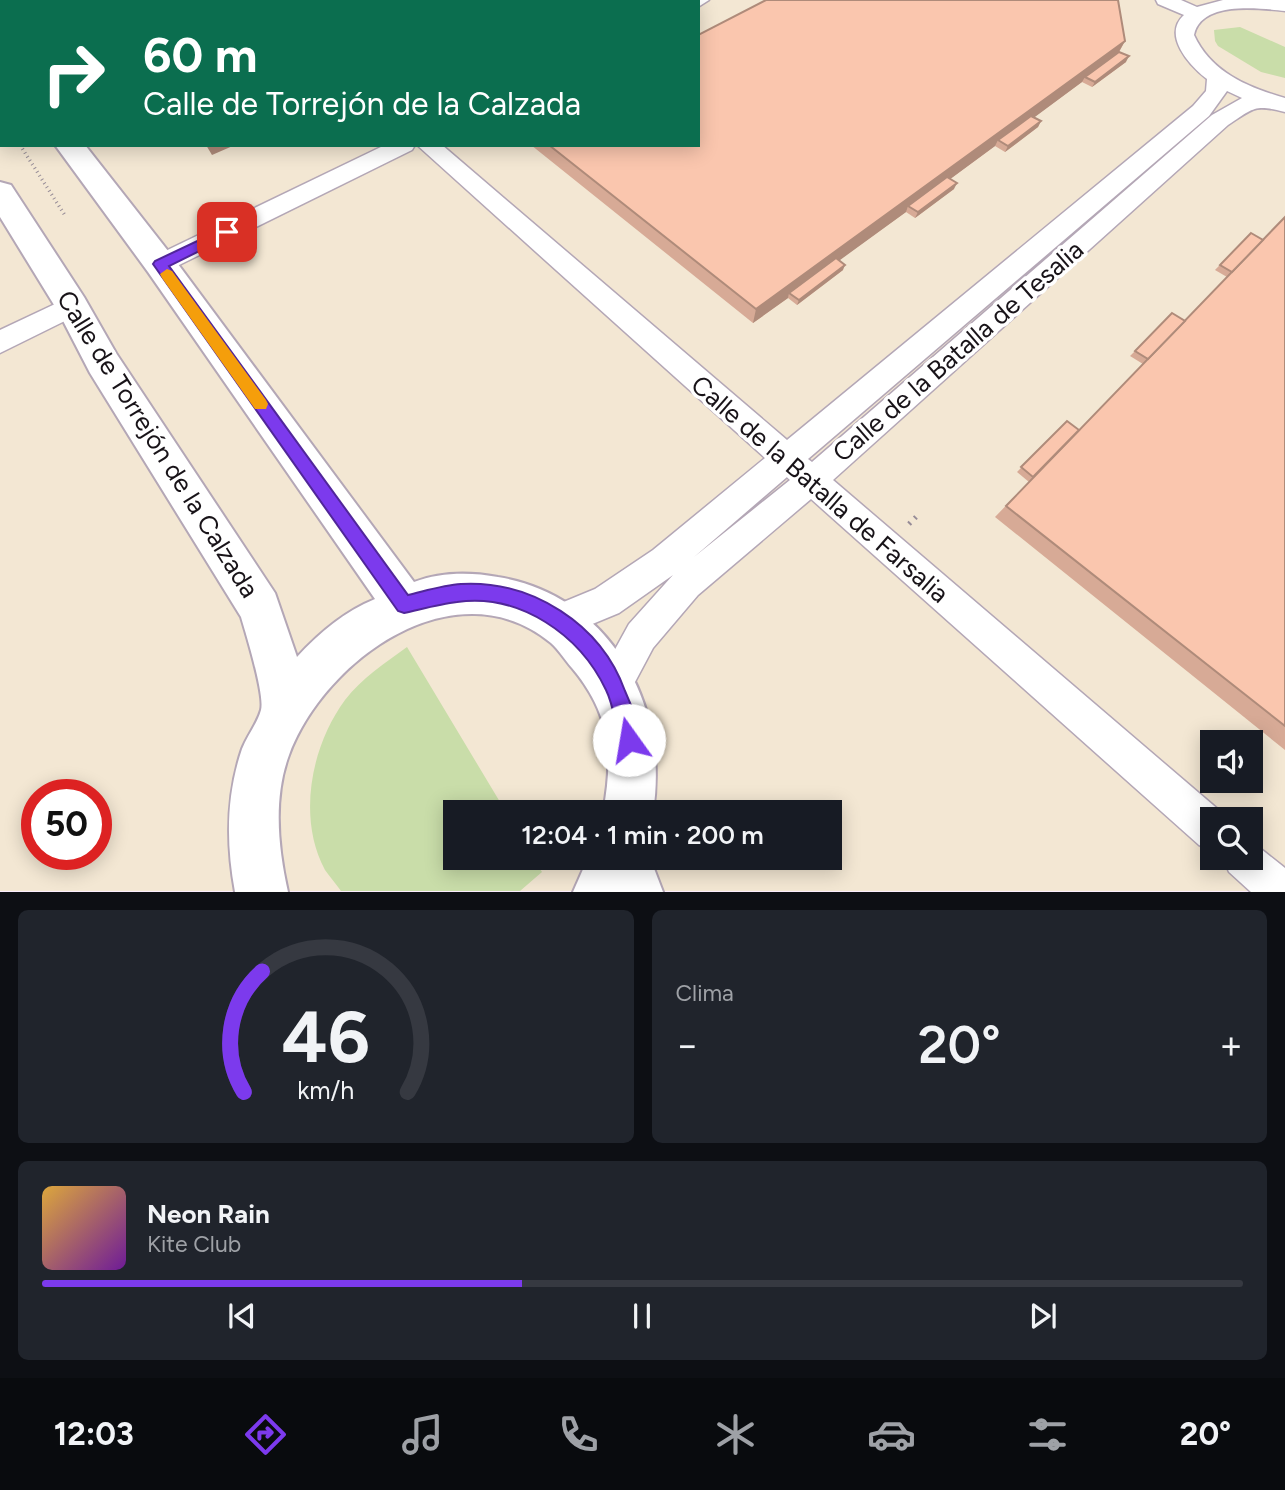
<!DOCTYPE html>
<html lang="es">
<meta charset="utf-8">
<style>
:root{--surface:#171b24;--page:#20242c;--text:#f1f3f6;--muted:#9ea1a6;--line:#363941;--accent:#7c3aed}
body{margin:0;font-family:Figtree,sans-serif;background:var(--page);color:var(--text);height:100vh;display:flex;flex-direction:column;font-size:26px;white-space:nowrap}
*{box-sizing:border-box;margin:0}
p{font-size:23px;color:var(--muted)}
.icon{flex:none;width:38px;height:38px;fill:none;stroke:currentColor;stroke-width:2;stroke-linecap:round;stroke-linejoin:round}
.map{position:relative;height:892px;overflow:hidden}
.side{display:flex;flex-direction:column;gap:18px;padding:18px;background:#0d0f14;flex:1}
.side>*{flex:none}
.hud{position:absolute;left:0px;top:0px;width:700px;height:147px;box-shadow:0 4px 18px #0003;background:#0b6e4f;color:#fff;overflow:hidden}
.controls{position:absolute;left:1200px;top:730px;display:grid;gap:14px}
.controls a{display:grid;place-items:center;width:63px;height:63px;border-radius:0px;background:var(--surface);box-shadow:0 4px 18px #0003;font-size:35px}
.speed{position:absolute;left:21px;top:779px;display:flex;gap:14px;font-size:35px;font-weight:700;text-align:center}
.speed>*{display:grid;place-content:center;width:91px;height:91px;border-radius:50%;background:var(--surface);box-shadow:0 4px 18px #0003;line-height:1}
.speed .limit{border:10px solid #d22;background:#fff;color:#111}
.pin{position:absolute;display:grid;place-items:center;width:60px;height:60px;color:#fff;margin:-30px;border-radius:14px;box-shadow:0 4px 10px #0006}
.me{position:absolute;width:77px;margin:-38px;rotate:347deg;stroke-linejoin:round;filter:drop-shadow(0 0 5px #0008)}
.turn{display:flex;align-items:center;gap:24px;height:147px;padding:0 28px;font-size:32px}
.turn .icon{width:91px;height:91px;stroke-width:2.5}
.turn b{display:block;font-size:49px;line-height:60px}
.big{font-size:52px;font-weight:600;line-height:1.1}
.side .card{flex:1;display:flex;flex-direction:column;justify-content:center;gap:10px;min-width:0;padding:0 24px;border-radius:10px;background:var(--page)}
.side .dial{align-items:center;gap:0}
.dial svg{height:182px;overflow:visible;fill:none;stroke:var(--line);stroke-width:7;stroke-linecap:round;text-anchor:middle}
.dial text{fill:var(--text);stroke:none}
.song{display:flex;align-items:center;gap:21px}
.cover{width:84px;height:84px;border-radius:10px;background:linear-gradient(135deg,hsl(40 70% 55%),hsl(280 70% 35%))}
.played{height:7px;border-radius:4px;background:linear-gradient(90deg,var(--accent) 40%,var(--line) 40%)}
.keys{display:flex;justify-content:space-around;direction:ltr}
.heat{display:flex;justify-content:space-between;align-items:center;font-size:38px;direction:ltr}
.side .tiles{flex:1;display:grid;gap:18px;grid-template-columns:1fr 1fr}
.card:last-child{grid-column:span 2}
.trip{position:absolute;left:443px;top:800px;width:399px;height:70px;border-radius:0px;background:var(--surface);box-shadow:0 4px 18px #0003;font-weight:600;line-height:70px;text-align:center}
.dock{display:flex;height:112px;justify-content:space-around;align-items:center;background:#090b0e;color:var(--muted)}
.dock .icon{width:49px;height:49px}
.dock .active{color:var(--accent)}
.dock b{font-size:32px;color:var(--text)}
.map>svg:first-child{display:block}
</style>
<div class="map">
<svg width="1285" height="892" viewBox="0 0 1285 892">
<rect width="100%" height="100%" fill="#fbedfd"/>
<!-- industrial -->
<path fill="#f3e7d3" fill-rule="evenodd" d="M0 0H1285V891H0ZM2 2H698V145H2ZM1213 742H1251V780H1213ZM37 794H96V854H37ZM455 812H830V858H455ZM1213 819H1251V858H1213Z"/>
<!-- green -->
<g fill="#c9dda9">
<path d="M1240 27 1285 47V78L1261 72 1218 46 1215 41 1214 30Z"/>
<path d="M407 647 506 812H455V858H533L542 872 520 891H341C336 884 330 877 325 870 297 818 311 746 345 700 362 678 385 663 407 647Z"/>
</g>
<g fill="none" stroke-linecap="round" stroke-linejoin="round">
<!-- minor casing -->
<g stroke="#b4a7b6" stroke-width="3">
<g id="minor">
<path d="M688 0H709L698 7V2H687Z"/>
<path d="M1156 0H1181L1197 7 1223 0H1285V11C1258 8 1201 1 1194 35 1211 72 1247 87 1285 98V112C1254 104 1254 108 1228 125L833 480 1227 817 1213 819V851L1199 845 811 499 698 595 653 648 627 697 614 702 601 697 596 684 629 624 673 575 619 613 561 637 549 632 544 620 549 608 595 589 653 550 765 458 417 145H442L787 440 1193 106 1206 91 1207 79C1189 65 1162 35 1184 15L1158 4ZM1227 91 1242 98 1212 115 812 462 808 459 1209 116ZM787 477 790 480 694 557Z"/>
<path d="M385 145H415L412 150 169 270 160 273 151 270 147 264 151 258Z"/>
<path d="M72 296 81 299 85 306 81 313 0 353V330Z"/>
<path d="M1251 841 1285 868V892H1251L1229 872 1223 858H1251Z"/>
</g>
</g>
<!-- secondary casing -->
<g stroke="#b4a7b6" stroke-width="4">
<g id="secondary">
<path d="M0 45 2 46V63L0 62Z"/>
<path d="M55 145H85L172 256 414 582C440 572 471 572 498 577 610 595 670 705 653 812H603C614 754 610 713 572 668 565 660 559 650 551 643 456 565 325 659 289 755 273 798 278 848 288 892H235C226 843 226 796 242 749 247 736 257 724 261 710 265 695 246 634 241 617L90 373 59 313 0 217V182L11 185 84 297 116 353 275 593 297 657C319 633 345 611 375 599L148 272Z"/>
<path d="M588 858H650L663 892H573Z"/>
</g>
</g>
<!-- path-far1 -->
<g stroke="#968c97" stroke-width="3.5" stroke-dasharray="1 3.5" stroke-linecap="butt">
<path d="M0 115 2 118"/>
<path d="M20 145 66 217"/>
</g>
<!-- path -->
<path stroke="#968c97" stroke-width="5" stroke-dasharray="2 6" stroke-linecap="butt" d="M909 524 917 516"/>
<!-- minor -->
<use href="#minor" fill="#fff" fill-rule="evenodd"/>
<!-- secondary -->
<use href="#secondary" fill="#fff" fill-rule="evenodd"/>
</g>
<!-- wall -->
<g fill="#d7aa96">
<path d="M1125 41 1119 52 1126 62 1092 87 1082 82 1034 117 1041 121 1038 127 1005 152 995 146 950 179 954 189 915 218 906 212 839 260 843 270 797 305 788 298 753 323 531 145H698Z"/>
<path d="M1285 217V750L995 517 1148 359 1143 364 1130 356 1135 351 1185 321 1227 277 1215 270 1251 233 1263 240Z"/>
<path d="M1067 421 1079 430 1029 482 1017 472Z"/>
</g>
<!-- shaded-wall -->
<g fill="#af8b7a">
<path d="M519 0H557L553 2H515Z"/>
<path d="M1125 41 1116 57 1085 77 1082 82 1001 142 998 140 995 146 911 208 908 206 906 212 792 295 789 293 788 298 753 323 756 309Z"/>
<path d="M1129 56 1126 62 1092 87 1095 82Z"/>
<path d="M1041 121 1038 127 1005 152 1008 146Z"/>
<path d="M206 145H235L212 155Z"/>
<path d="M957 183 954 189 915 218 918 212Z"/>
<path d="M845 265 843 270 797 305 799 300Z"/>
</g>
<!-- building -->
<g fill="#fac6ae" stroke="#af8b7a" stroke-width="2">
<path d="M79 0H519L515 2H81Z"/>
<path d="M766 0H1118L1125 41 756 309 549 145H698V35Z"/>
<path d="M1119 52 1129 56 1095 82 1085 77Z"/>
<path d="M1031 116 1041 121 1008 146 998 140Z"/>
<path d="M947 177 957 183 918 212 908 206Z"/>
<path d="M1285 217V726L1006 506Z"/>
<path d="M1251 233 1263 240 1232 272 1220 265Z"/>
<path d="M836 258 845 265 799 300 789 293Z"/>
<path d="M1172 313 1185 321 1148 359 1135 351Z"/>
<path d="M1067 421 1079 430 1033 477 1021 467Z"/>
</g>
<!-- route -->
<path fill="#7c3aed" stroke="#51269a" stroke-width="2" d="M227 227 234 232 232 235 169 266 408 595C425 591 444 585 461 584 532 580 601 624 625 691 632 708 644 729 636 747L629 750 622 747C615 729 615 708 606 690 580 635 520 593 457 602 440 604 422 609 404 613L398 611 153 264 155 261Z"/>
<!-- slow -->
<path fill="#f59e0b" d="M167 269 172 271 266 400 268 404 266 409H255L162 278 160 274Z"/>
<g text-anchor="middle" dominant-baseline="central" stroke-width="7" stroke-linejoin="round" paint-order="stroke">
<!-- street labels -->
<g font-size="26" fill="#181318" stroke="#fff">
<text transform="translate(958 351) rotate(-41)">Calle de la Batalla de Tesalia</text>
<text transform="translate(158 444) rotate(58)">Calle de Torrejón de la Calzada</text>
<text transform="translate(820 489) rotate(41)">Calle de la Batalla de Farsalia</text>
</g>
</g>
</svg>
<div class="controls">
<a><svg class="icon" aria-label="sound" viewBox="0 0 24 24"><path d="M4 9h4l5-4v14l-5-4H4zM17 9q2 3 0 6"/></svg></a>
<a><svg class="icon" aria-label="search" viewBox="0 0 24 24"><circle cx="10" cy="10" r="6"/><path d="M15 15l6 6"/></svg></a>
</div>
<div class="speed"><div class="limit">50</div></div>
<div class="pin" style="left:227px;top:232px;background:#d93025"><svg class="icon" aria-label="arrive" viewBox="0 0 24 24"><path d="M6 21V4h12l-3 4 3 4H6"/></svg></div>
<svg class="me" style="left:629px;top:740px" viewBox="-20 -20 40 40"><circle r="19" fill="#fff"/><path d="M0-13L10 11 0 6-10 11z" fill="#7c3aed"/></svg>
<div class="trip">12:04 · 1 min · 200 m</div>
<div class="hud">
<div class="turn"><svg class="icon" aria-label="right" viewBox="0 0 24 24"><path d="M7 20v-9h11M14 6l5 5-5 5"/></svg><div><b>60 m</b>Calle de Torrejón de la Calzada</div></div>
</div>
</div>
<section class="side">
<div class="tiles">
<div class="card dial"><svg viewBox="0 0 100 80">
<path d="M14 69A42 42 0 1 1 86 69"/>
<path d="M14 69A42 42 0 0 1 22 16" stroke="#7c3aed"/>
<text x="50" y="56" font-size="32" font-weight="700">46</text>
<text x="50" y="72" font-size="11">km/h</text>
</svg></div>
<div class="card"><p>Clima</p>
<div class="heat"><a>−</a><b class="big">20°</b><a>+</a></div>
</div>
<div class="card">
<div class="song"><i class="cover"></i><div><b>Neon Rain</b><p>Kite Club</p></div></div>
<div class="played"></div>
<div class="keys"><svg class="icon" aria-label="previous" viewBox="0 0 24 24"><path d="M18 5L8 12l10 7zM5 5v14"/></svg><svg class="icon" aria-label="pause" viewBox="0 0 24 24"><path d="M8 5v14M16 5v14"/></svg><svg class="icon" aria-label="next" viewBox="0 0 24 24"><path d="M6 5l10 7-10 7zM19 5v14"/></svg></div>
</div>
</div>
</section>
<nav class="dock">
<b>12:03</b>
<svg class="icon active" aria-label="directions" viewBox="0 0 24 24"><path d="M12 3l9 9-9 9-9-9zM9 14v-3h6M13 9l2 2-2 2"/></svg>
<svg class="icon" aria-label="music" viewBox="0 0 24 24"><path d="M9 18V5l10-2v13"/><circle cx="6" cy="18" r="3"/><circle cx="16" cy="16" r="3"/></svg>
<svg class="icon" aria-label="phone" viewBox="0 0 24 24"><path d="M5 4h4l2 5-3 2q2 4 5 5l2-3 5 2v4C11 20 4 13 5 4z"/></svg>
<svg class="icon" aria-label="climate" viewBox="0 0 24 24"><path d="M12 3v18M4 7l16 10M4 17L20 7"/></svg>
<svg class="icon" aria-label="car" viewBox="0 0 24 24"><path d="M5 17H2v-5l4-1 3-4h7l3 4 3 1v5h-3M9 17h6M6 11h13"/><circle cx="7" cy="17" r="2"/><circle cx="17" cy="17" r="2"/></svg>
<svg class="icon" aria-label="filters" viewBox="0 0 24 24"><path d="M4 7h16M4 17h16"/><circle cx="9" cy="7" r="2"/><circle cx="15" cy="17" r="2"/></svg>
<b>20°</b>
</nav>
